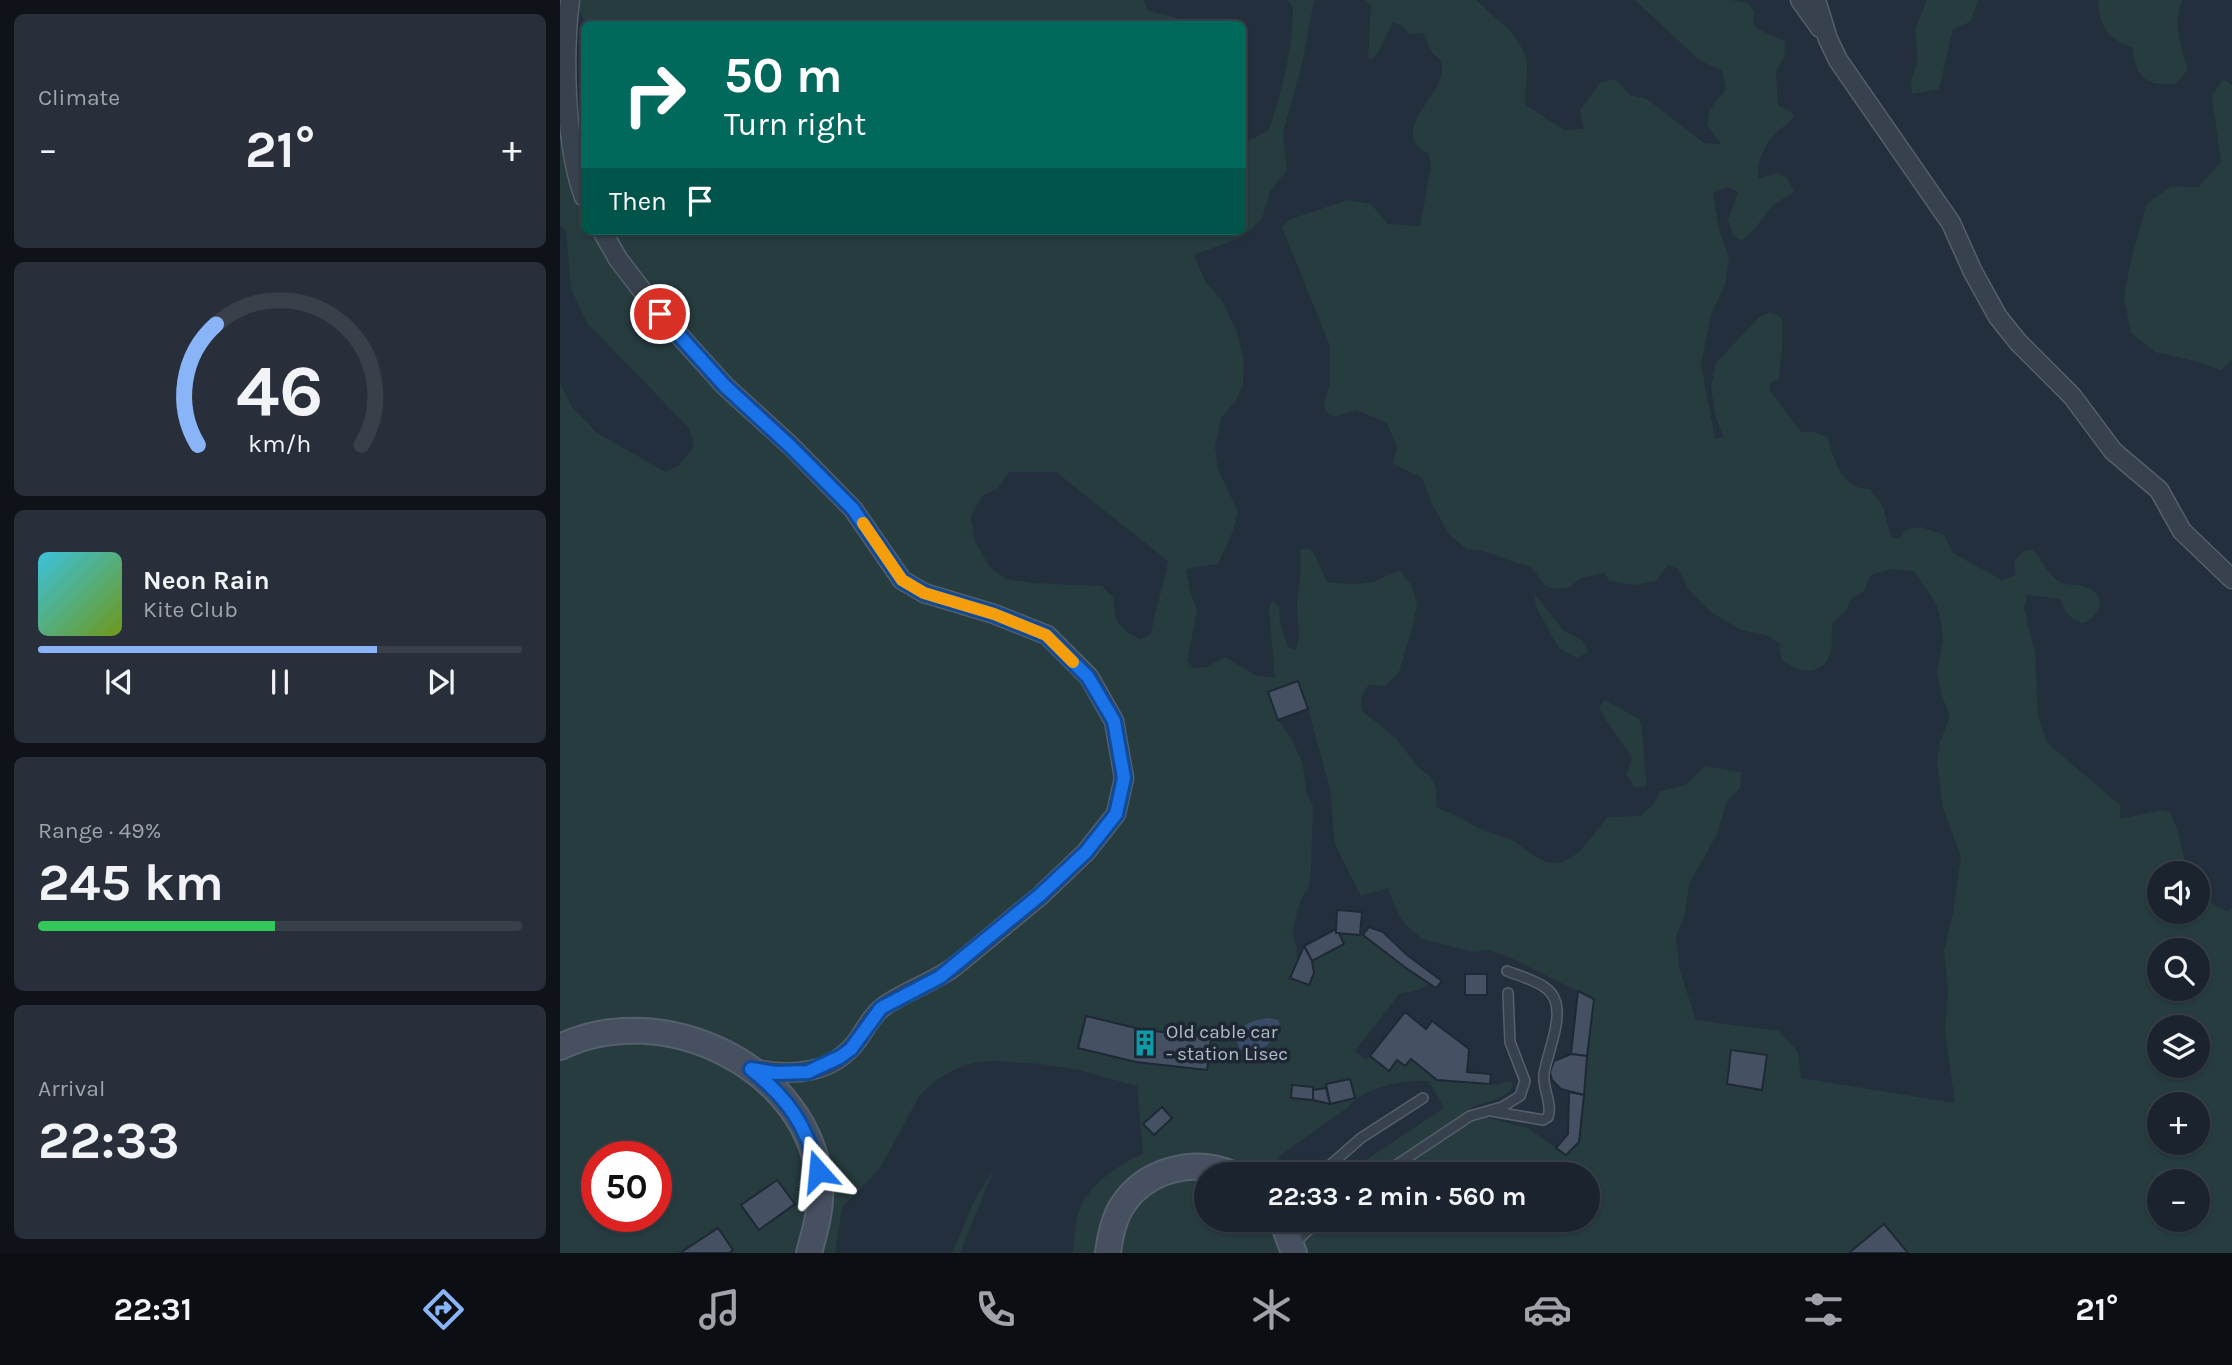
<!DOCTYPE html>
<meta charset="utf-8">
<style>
:root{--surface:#1b232e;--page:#282f3a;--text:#f1f3f6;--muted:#a0a4aa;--line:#39404a;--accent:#8ab4f8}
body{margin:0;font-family:Karla,sans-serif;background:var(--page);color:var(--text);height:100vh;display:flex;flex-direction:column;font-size:26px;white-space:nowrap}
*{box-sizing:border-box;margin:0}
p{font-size:23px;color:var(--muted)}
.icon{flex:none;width:38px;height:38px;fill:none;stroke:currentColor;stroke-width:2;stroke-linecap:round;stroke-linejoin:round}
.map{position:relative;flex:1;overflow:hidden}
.details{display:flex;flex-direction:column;gap:14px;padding:14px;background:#0f1319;width:560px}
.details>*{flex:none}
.top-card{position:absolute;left:21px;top:21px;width:665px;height:214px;border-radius:10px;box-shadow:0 2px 5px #0004,0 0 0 2px var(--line);background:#00695c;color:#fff;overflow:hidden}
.fabs{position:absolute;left:1587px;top:861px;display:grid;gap:14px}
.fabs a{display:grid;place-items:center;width:63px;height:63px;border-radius:50%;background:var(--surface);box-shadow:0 2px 5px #0004,0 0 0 2px var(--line);font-size:35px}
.speed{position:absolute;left:21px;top:1141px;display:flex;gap:14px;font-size:35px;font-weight:700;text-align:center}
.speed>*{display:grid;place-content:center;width:91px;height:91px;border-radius:50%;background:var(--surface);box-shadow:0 2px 5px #0004,0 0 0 2px var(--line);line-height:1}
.speed .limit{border:10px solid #d22;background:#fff;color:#111}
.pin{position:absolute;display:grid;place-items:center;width:60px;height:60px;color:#fff;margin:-30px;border:4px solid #fff;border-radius:50%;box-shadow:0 2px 7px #0007}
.me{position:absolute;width:77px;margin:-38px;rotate:342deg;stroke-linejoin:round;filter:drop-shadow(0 0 5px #0008)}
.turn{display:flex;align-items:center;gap:24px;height:147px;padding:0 28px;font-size:32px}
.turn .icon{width:91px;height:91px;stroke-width:2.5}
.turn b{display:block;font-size:49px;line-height:60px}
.then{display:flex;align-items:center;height:66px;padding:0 28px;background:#0003;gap:14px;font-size:26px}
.big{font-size:52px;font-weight:700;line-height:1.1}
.details .tile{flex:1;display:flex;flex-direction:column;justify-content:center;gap:10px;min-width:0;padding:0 24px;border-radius:10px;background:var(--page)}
.details .dial{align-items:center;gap:0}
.dial svg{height:182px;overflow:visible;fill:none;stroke:var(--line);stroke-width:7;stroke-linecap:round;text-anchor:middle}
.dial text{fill:var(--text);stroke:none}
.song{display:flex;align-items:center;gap:21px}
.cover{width:84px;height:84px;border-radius:10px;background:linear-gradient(135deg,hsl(190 70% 55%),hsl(80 70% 35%))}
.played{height:7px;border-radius:4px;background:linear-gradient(90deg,var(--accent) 70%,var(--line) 70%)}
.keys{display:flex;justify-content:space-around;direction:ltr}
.heat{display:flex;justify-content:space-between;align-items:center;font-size:38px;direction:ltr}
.charge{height:10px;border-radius:5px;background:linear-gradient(90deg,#34c759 49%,var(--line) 0)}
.trip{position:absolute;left:634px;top:1162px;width:406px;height:70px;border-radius:35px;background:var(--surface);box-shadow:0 2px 5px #0004,0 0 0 2px var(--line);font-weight:700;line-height:70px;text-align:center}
.tab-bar{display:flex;height:112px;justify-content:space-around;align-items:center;background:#0b0e12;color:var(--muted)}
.tab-bar .icon{width:49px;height:49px}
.tab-bar .on{color:var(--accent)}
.tab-bar b{font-size:32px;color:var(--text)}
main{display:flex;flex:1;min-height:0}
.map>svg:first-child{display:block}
</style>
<main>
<section class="details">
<div class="tile"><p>Climate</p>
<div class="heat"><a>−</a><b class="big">21°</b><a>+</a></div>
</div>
<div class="tile dial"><svg viewBox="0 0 100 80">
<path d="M14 69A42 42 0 1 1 86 69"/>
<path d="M14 69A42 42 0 0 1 22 16" stroke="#8ab4f8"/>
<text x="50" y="56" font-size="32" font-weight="700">46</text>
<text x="50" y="72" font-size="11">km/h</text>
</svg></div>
<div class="tile">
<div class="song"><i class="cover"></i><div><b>Neon Rain</b><p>Kite Club</p></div></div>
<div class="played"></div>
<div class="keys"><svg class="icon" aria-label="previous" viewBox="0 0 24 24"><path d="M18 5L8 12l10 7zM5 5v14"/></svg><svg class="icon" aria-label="pause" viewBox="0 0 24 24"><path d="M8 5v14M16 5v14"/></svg><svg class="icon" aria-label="next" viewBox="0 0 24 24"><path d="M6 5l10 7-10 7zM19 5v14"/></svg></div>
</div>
<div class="tile"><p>Range · 49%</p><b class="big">245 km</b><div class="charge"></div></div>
<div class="tile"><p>Arrival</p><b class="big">22:33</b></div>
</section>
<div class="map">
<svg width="1672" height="1253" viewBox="0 0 1672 1253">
<rect width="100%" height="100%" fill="#242f3e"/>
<!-- green -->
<g fill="#263c3f" fill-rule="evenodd">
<path d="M0 0H4L2 82 6 175 24 169V231H682L683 140 687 142 709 130C722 89 733 50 733 7L727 0H754L743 59 723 133 727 170 710 191 702 219 682 237 634 255 645 281 663 302 677 333 684 361 683 385 675 402 661 418 655 447 658 469 678 512 672 533 658 564 626 569 630 591 637 611 627 661 634 668 646 667 665 657 695 675 715 678 709 610 712 600 719 607 720 623 728 647 735 650C742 637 738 626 737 611 736 599 739 589 740 577 741 567 739 560 741 549H749L754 554 767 582C783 584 797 585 813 582 823 579 827 573 840 571L851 585 857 603 853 625 839 672 825 686 809 685C801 694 800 699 802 711L835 737 858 767 869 776 876 787 877 808C895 813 909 824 926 831 934 835 944 836 952 840 967 849 982 867 1001 862 1020 858 1035 831 1048 817L1081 816 1094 804 1100 791 1126 785 1144 766 1181 772 1180 788 1167 801 1157 834 1129 884 1125 914 1116 936 1120 971 1136 1020 1219 1031 1238 1052 1241 1078 1395 1103 1385 1032 1388 990 1384 951 1393 913 1401 857 1383 808 1377 763 1380 742 1390 717 1381 693 1377 672 1383 640 1381 621 1376 603 1354 571 1332 569 1311 575 1304 591 1290 600 1286 611 1273 622C1270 632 1273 641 1271 650 1265 677 1239 674 1222 660L1219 643 1206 635 1181 630 1151 612 1129 590 1118 569 1108 565 1096 581 1074 585 1049 581 1045 573 1021 578 1010 587 994 589 986 586 970 566C946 563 931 548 907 550L889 534 872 504 862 478 833 464 837 447 827 423 796 410 774 417 766 412 764 405 770 382V346L722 227 728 220 788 200 811 204 828 224 860 226 871 167 869 154C824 132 887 94 882 65 881 57 872 55 869 48 867 43 867 38 863 33L849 34 844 27 833 22 817 54 814 58 808 59 811 5 805 0H916C935 19 964 36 967 65 968 77 964 90 966 105L1004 130 1024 129 1020 110 1040 83 1055 79 1070 95 1087 99 1144 143 1161 144 1147 125 1150 109 1166 89 1162 70 1140 61 1075 0H1171L1188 3 1194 12 1193 24C1201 34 1214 34 1225 42L1224 57 1216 72 1218 106 1231 111 1234 116C1230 124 1223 126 1217 132 1204 144 1197 162 1198 179L1217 173 1226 177 1234 192 1213 205 1193 231 1181 241 1173 235 1168 220 1178 192C1169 186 1162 187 1153 194L1159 230 1169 257 1165 285 1151 314 1141 364 1155 439 1163 436 1155 414 1151 387 1156 363 1199 317 1210 312 1222 318V347L1219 379 1210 383V391L1241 432H1253L1268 437C1273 459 1282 490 1310 489L1323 507 1331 537 1339 539 1345 530 1361 527 1384 535 1393 553 1442 580 1456 575 1454 562C1460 554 1463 549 1473 550 1482 559 1488 575 1498 581 1507 586 1517 584 1526 587 1548 595 1541 616 1523 623 1509 618 1505 613 1500 599L1467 595 1464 608 1475 653 1478 716 1487 743 1560 805V819L1601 810 1610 812C1621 833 1620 855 1631 873H1600V912H1638V884C1646 897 1652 907 1667 911L1672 908V1253H513C514 1238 515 1222 520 1208 528 1187 562 1161 583 1154L577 1086 519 1070 481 1064 432 1061 412 1063 396 1069 378 1079 360 1095 320 1168 282 1208 275 1253H0V383L12 407 36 432 105 472 118 466 134 447 129 428 28 324 11 289 6 231 0 226ZM449 472H496L608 561C604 586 595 609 591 634L580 639C559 629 554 622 554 598L542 586 472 583 446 579 430 567 415 542 411 516 422 496 438 488ZM737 681 748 709 770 788 775 845 801 896 828 888 835 907 845 924 862 939 913 952 928 950 947 956 1033 999 1021 1135 1016 1147 1006 1155 968 1128 905 1112C919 1100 943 1103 953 1086L951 1081 936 1085 877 1080 851 1059 837 1060 829 1070 810 1056 806 1060 795 1051 839 994 858 990 869 984 803 935 779 933 784 944 752 961 749 984 730 978 738 959 733 931 735 920 740 902 749 886 751 871 753 806 747 793 742 762 731 738 718 720 708 692ZM1600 950H1638V989H1600ZM526 1016 584 1030 651 1038 647 1070 576 1062 518 1048ZM1600 1027H1638V1066H1600ZM790 1079 794 1098 770 1104 731 1098 732 1085 753 1087V1090L766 1088V1084ZM852 1081H869L884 1108 785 1174H1027V1220H646V1174H733L718 1157 787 1108C801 1090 831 1083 852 1081ZM1600 1104H1638V1143H1600ZM37 1157H96V1216H37ZM1600 1181H1638V1220H1600Z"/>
<path d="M19 0H584L588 11 614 17 624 24H26L20 12Z"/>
<path d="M1367 0H1418L1410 22 1393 29 1379 89 1352 94 1351 81 1358 59 1355 29Z"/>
<path d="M1538 0H1623C1611 18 1622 51 1628 70L1615 84C1585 86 1576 78 1573 48 1547 38 1540 28 1538 0Z"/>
<path d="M1663 79 1672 85V360L1661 370 1635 361 1595 352 1571 333 1564 298 1569 269 1586 205 1611 186 1638 187 1661 162 1652 96Z"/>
<path d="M974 593 1003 630 1023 641 1028 652 1017 658 999 648 976 607Z"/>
<path d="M1045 700 1079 719C1086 740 1083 763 1087 786L1075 788 1066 774 1072 758C1062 740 1048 727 1039 707Z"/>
<path d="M434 1169 400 1253H392L414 1201Z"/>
</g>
<!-- water -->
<path fill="#394c67" d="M708 1018 718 1020 720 1024C714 1042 698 1060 679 1048 672 1027 691 1020 708 1018Z"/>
<!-- building -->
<g fill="#455162" stroke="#1f2835" stroke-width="2">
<path d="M738 681 748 709 718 720 708 692Z"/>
<path d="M777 910 802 912 800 935 776 933Z"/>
<path d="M809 927 823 932 847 955 882 981 876 988 846 968 803 935Z"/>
<path d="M776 929V933H779L784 944 752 961 744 946Z"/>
<path d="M744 946 752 961 754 973 749 985 730 978Z"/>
<rect x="905" y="974" width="22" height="21"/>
<path d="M1018 991 1034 999 1027 1056 1011 1054Z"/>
<path d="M845 1012 866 1029 872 1021 909 1049 907 1072 931 1074 930 1084 877 1080 851 1059 845 1066 837 1060 829 1071 810 1056Z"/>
<path d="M526 1016 584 1030 651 1037 647 1070 576 1062 518 1048Z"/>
<path d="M1171 1050 1207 1055 1202 1090 1167 1084Z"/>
<path d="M1011 1054 1027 1056 1024 1095 1001 1089 992 1080 990 1072 994 1061Z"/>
<path d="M790 1079 795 1098 770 1104 766 1084Z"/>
<path d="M732 1085 753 1087V1100L731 1098Z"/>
<path d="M766 1088 770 1104 753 1100V1090Z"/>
<path d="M1009 1092 1024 1095 1019 1142 1006 1155 996 1148 1008 1134Z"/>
<path d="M602 1107 612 1118 594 1135 583 1124Z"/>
<path d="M217 1180 235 1204 199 1230 181 1205Z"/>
<path d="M1324 1224 1348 1253H1291L1290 1252Z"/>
<path d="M158 1228 173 1250 169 1253H120Z"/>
</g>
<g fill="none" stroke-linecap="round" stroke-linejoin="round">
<!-- lane casing -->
<g stroke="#565f6c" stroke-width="12">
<g id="lane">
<path d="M931 1111 983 1120 988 1117C993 1104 982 1088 984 1074 987 1051 1010 1007 987 989 976 980 960 976 947 971"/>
<path d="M760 1174 801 1138 863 1098"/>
<path d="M823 1174 910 1116 942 1107 960 1096 965 1081 950 1042 948 993"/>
<path d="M734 1243 760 1220"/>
</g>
</g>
<!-- street casing -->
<g stroke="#565f6c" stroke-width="21">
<g id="street">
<path d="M10 0C3 55 5 146 24 197"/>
<path d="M1240 0 1260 28"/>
<path d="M1256 0 1268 39 1278 60 1391 223 1413 272 1438 317 1458 342 1512 396 1553 451 1599 490 1622 531 1672 579"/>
<path d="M42 231 58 259 100 314 165 386 231 446 293 509 342 580 364 593 434 614 487 635 529 677 554 721 564 778 556 814 526 852 480 896 394 967C372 983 345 991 323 1007 311 1016 306 1029 297 1041 271 1075 232 1076 194 1069"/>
</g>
</g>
<!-- secondary casing -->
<g stroke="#565f6c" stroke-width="28">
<g id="secondary">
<path d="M0 1047C102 997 251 1067 260 1185 262 1208 255 1231 249 1253"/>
<path d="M722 1220 734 1253"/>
<path d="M548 1253C550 1237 553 1220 562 1206 585 1170 634 1157 673 1174"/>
</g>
</g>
<!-- lane -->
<use href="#lane" stroke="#38414e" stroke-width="9"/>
<!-- street -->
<use href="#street" stroke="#38414e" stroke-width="18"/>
<!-- secondary -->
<use href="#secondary" stroke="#465061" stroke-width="24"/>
</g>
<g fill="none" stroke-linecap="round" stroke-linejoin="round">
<!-- route casing -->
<g stroke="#114b97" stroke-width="18">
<path id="route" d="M100 314 165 386 230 446 293 509 342 580 364 593 434 614 486 635 528 677 554 721 564 778 556 814 526 852 480 895 380 977 321 1008 291 1049 280 1057 248 1072 216 1073 191 1069C228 1099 246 1124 258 1171"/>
</g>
<!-- route -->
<use href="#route" stroke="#1a73e8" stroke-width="12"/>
<!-- slow -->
<path stroke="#f59e0b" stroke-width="12" d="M303 523 342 580 364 593 434 614 486 635 513 662"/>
</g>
<!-- icons -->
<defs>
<g id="building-bare" transform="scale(2.1)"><path d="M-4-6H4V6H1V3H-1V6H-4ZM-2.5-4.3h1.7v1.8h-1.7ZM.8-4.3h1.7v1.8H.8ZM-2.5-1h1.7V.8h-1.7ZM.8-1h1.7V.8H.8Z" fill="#0f9aa8" stroke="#1d2633" stroke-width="2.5" paint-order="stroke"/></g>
</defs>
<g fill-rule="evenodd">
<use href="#building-bare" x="585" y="1043"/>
</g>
<g text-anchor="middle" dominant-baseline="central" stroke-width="7" stroke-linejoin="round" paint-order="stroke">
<!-- poi labels -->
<g font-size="19" fill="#b4bcc9" stroke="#1d2633" text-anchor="start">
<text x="606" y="1032">Old cable car<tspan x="606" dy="22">- station Lisec</tspan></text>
</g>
</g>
</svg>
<div class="fabs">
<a><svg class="icon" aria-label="sound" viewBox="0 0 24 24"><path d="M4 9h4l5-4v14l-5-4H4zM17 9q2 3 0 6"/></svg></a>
<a><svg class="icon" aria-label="search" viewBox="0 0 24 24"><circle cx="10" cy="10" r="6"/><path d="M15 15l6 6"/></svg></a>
<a><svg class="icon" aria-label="layers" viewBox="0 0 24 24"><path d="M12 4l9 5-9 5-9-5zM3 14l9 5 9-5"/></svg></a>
<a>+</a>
<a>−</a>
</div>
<div class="speed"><div class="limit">50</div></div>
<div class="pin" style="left:100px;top:314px;background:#d93025"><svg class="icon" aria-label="arrive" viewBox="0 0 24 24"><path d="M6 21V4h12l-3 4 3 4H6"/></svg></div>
<svg class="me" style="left:258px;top:1171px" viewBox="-20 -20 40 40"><path d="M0-17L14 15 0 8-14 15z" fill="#1a73e8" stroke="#fff" stroke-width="4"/></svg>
<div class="trip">22:33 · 2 min · 560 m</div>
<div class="top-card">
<div class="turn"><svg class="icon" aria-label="right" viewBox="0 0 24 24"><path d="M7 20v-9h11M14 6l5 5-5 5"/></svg><div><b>50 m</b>Turn right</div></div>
<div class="then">Then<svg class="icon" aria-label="arrive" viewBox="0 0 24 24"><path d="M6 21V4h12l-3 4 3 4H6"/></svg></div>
</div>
</div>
</main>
<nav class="tab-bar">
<b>22:31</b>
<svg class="icon on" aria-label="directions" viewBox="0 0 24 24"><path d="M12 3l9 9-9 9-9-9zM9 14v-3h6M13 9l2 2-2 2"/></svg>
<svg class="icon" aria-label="music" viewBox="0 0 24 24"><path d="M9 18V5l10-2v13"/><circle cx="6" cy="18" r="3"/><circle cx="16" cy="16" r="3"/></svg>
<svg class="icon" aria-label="phone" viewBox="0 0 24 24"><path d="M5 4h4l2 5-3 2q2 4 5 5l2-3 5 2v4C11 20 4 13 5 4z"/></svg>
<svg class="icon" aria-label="climate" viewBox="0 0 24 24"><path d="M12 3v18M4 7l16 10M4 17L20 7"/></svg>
<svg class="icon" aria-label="car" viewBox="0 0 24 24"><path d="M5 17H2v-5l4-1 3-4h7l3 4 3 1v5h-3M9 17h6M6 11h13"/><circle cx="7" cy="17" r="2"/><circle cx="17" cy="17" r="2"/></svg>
<svg class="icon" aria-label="filters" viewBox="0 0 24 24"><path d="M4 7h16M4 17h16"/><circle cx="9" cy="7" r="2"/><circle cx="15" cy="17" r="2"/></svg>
<b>21°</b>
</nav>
